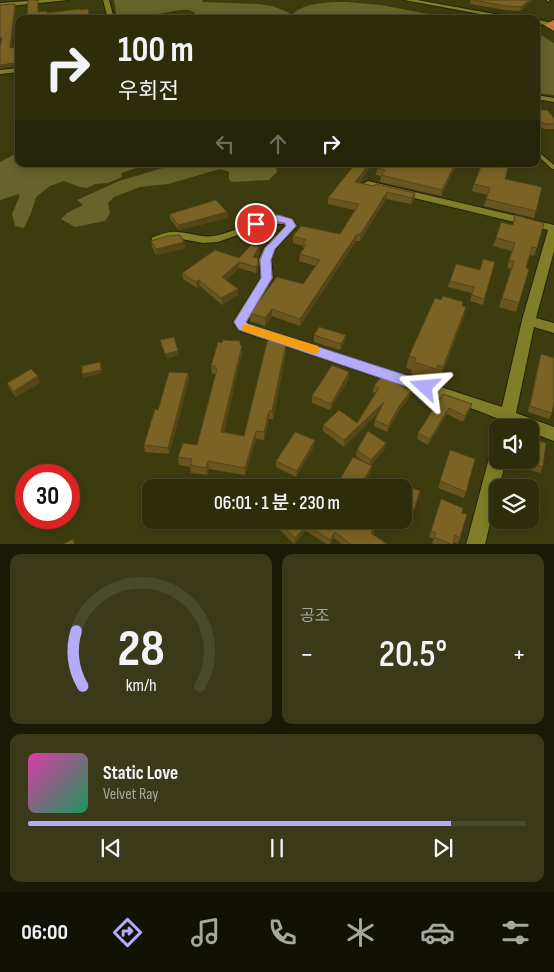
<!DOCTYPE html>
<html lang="ko">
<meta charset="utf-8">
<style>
:root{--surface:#2e2d0b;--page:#3a3919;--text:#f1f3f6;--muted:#a7a89d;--line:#49492c;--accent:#b4acf9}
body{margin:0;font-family:"Sofia Sans Condensed","Noto Sans KR",sans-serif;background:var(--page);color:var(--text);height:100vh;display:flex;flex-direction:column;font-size:19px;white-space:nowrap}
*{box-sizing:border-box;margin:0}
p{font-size:16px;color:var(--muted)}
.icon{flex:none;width:28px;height:28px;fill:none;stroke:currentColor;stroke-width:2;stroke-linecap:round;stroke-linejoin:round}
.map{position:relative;height:544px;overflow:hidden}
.details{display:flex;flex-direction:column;gap:10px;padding:10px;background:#191906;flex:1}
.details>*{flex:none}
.top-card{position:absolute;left:15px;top:15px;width:525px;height:152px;border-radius:10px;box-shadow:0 2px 12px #0003,0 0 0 1px var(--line);background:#2e2d0b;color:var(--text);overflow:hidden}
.buttons{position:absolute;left:489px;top:419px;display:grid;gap:10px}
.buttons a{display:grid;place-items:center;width:50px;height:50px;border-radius:10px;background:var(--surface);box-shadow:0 2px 12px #0003,0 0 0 1px var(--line);font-size:25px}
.speed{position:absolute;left:15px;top:464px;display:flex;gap:10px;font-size:25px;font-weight:700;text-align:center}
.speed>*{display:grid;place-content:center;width:65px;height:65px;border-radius:50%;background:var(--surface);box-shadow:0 2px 12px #0003,0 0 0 1px var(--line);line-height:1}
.speed .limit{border:8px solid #d22;background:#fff;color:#111}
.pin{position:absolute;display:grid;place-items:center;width:42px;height:42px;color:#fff;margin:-21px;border:2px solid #fff;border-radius:50%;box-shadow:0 1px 5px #0007}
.me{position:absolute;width:55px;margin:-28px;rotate:289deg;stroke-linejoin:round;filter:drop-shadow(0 0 4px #0008)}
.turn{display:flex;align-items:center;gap:18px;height:105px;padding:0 20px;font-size:22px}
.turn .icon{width:65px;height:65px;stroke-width:2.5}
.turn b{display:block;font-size:35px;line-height:42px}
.lanes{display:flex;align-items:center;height:48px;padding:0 20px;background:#0003;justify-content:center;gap:25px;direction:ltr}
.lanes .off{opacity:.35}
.big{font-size:38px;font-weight:600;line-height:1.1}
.details .card{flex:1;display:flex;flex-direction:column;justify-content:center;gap:8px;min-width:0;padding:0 18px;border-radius:10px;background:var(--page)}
.details .dial{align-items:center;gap:0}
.dial svg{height:130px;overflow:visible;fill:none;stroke:var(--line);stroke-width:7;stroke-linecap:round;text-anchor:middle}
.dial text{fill:var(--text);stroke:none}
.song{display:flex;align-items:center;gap:15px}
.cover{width:60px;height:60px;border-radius:8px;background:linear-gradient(135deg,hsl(320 70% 55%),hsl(150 70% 35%))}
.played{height:5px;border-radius:2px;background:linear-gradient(90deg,var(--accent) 85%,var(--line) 85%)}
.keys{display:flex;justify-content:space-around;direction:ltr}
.heat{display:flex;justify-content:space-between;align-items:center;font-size:28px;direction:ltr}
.details .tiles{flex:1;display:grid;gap:10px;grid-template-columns:1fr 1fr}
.card:last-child{grid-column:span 2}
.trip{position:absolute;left:142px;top:479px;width:270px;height:50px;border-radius:10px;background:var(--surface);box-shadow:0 2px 12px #0003,0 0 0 1px var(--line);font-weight:600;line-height:50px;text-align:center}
.tab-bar{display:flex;height:80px;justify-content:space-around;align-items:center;background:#121204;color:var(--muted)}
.tab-bar .icon{width:35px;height:35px}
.tab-bar .active{color:var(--accent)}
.tab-bar b{font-size:22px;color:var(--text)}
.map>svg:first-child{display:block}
</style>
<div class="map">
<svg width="554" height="545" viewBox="0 0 554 545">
<rect width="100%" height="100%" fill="#3d3c0f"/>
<!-- green -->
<g fill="#65642b">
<path d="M114 0H202L203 2 258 4 272 6 290 13 283 19H252L235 15 217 19H192L195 13 189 10H180L153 15V19H117Z"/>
<path d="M347 2 381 5 454 19H289C298 2 330 2 347 2Z"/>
<path d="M536 32 554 43V95L536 93Z"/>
<path d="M19 152V164H149L121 173 122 177 108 183 95 184 87 188 80 187 64 181 50 186 36 197 31 213 24 228 15 226 12 214 19 198V194L0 200V162Z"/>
<path d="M176 164H275L277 172 269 180 232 182 229 179V172L220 169 168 184 140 187 114 197 108 203 110 213 105 221 75 227 61 219 67 213 83 205 77 200 119 181Z"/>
</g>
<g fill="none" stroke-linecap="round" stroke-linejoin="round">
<!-- service casing -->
<g stroke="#232308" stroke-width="2">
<g id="service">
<path d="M547 0H550L548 2 547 1Z"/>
<path d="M536 150 554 165V169H552L536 154Z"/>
</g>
</g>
<!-- minor casing -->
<g stroke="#232308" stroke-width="2">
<g id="minor">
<path d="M42 0H68L0 7V3Z"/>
<path d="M103 0H109L114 19H108Z"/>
<path d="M404 0H417L523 19H507Z"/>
<path d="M536 19 551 23 552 24 549 26 536 23Z"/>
<path d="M19 68V72L0 74V70Z"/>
<path d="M368 181 554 225V251L536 318 554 323V333L534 327 516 413 554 427V441L530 432V428L514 425 513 428H498V429L499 419 476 410 238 330 233 322 261 278 259 259 264 248 285 226 284 224H269L218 242 203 243 176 238 157 243 151 239 153 237C160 235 168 231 176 232 189 232 201 238 214 236 242 231 263 211 293 219L297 226 275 249 271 259 273 278 247 322 248 324 502 407 522 320 548 230 364 186 363 184Z"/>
<path d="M498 451V460H506L499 488H498L485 545H466L489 458 492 453Z"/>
</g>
</g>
<!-- tertiary casing -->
<g stroke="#232308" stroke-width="2">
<path id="tertiary" d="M536 95 554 98V102L536 99Z"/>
</g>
<!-- trunk casing -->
<g stroke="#232308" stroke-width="2">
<path id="trunk" d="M554 20V31L544 25Z"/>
</g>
<!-- service -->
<use href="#service" fill="#807e28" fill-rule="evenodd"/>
<!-- minor -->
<use href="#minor" fill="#807e28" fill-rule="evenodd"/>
<!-- tertiary -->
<use href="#tertiary" fill="#807e28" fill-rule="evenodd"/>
<!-- trunk -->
<use href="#trunk" fill="#ca7736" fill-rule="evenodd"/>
</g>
<!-- wall -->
<g fill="#69551f">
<path d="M471 0H532L520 11 505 10 470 4Z"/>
<path d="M536 110 554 118V129H544L540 127 536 122Z"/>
<path d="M430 165 456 166 441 196 380 182 381 176 376 175 377 168Z"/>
<path d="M371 166 359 183 415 193 414 200 411 204 386 199 360 241H356L300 326 272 316 265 326 250 321V313L303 284 316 266 299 261 300 254 303 250V246L293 243V236L340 234 355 210 328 204V198Z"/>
<path d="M505 179 536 211 534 218 484 206 488 195 472 191 474 184Z"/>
<path d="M170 214 228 218 179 230 170 219Z"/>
<path d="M544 223 534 256 530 255 526 268 529 269 516 312 499 307 511 269 507 268 512 251 493 246 496 238 513 225Z"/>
<path d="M151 241 184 242 185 248 156 255 152 247Z"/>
<path d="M260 253 256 258 258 271 256 273 239 268 226 280 238 289V295L222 305 200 286 197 288 183 279 182 273Z"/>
<path d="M495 262 483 305 470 301 472 293 448 287 450 281 480 270Z"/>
<path d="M441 300 463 302 462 306 466 307 463 319 440 380 435 378 433 382 411 374 412 370 406 368 409 356Z"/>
<path d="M314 335 345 341 340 350 314 342Z"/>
<path d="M285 341 284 344 286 352 273 419H269L264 440 256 439 245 475 209 469 207 475 191 473 190 467 179 465 178 457 197 445 215 377V374H212L211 366 241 345H242V352L224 432 244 436Z"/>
<path d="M541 354 552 413 549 419 528 412 539 360Z"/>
<path d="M349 372V378L330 410 312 403V396Z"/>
<path d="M188 373 189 379 169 454 145 452 144 445 158 410Z"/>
<path d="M7 383H40L16 397 10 389Z"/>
<path d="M374 386 410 397 399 411 387 432 374 426 375 420 379 412 344 447 323 431V425L357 423 376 393 373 392Z"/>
<path d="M443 394 470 410 463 422 447 414 428 445 417 439 418 433Z"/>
<path d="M314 447 296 477 276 467V461Z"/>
<path d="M385 449 371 465V472L365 463 356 456 357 450Z"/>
<path d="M450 450 466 492 464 498 438 488Z"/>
<path d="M520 460H530L543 467 540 473 520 467Z"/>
<path d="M516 479 538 486 535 512 532 518H530V488H513Z"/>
<path d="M419 497 407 529 386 520H404Z"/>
<path d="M441 499 462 513 460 538 458 544 453 542V545H436L432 543 434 539 429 537Z"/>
<path d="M284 520 375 532 373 535 388 545H343L334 538 330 545H328L306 531 294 544 280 530V524Z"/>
</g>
<!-- shaded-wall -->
<g fill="#554519">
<path d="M529 0H532L520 11 521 7Z"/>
<path d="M15 4 16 7 11 51 10 48Z"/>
<path d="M18 47 19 51 16 66 0 69V65Z"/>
<path d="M369 164H371V166L354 189 355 182Z"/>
<path d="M455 164H456V166L441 196 442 190Z"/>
<path d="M387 192 386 199 360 241V235Z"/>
<path d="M415 193 414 200 411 204 412 198Z"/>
<path d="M227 212 228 218 179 230 178 225Z"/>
<path d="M357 234 356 241 300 326V319Z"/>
<path d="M184 242 185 248 156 255V249Z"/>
<path d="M259 247 260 253 253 263V257Z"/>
<path d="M239 262V268L222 283V277Z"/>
<path d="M258 265V271L256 273V267Z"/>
<path d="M199 280 200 286 197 288 196 282Z"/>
<path d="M238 289V295L222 305 221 298Z"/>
<path d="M466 307 463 319 440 380 443 367Z"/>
<path d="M272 309V316L265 326V318Z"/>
<path d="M346 335 345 341 340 350 341 344Z"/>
<path d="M286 344V352L273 419 272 411Z"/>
<path d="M242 345V352L222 439 221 432Z"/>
<path d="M178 351 179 355 166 359 165 354Z"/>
<path d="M100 362 102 373 83 378 82 374Z"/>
<path d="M349 372V378L330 410 331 404Z"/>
<path d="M188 373 189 379 169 454 168 448Z"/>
<path d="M38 376 40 383 16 397 14 391Z"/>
<path d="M411 391 410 397 399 411 387 432 388 426 400 405Z"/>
<path d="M384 402 383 408 344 447V440Z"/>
<path d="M472 404 470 410 463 422 465 416Z"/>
<path d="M449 408 447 414 428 445 430 439Z"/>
<path d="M269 411V419L264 440V432Z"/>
<path d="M256 431V439L245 475V468Z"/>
<path d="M315 440 314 447 296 477 297 471Z"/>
<path d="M386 443 385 449 370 466 371 460Z"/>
<path d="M208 461 209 469 207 475 206 468Z"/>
<path d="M372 466 371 472 362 488H359Z"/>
<path d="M307 525 306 531 294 544 295 538Z"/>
<path d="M376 525 375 532 370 539 371 533Z"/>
<path d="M335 532 334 538 330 545V540Z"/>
</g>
<!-- building -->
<g fill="#7a6324" stroke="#554519">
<path d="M28 0H38V12L47 11V13L79 9 80 10 88 9 90 19H27Z"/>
<path d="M473 0H529L521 7 506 6Z"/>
<path d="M15 4 10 48 18 47 15 63 0 65V48L2 37 0 38V5Z"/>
<path d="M181 14 183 19H171L169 15Z"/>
<path d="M536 110H547L554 118V124H546L542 122 536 116Z"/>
<path d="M355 164H369L355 182 374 186 376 184 415 193 412 198 387 192 360 235 357 234 300 319 272 309 265 318 250 313 277 277 303 284 320 260 300 254 306 245 303 244 306 240 293 236 301 226 340 234 359 204 328 198Z"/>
<path d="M379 164H425L430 165 431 164H455L442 190 381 175 385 170 377 168Z"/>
<path d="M482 164H509L505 179 542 187 536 211 486 199 490 188 474 184Z"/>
<path d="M216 200 227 212 178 225 170 214Z"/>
<path d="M515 215 544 223 537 248 532 247 526 268 529 269 519 303 502 298 514 261 509 260 515 243 496 238 501 222 513 225Z"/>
<path d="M180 235 184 242 156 249 151 241 168 236Z"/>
<path d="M251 245 259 247 253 257 258 258V265L256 267 239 262 222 277 238 289 221 298 199 280 196 282 182 273 215 250 239 258Z"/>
<path d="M483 259 495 262 484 299 472 295 474 287 450 281 456 264 480 270Z"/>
<path d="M443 296 463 302 462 306 466 307 443 367 438 365 436 369 414 362 416 358 409 356 435 298 441 300Z"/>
<path d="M319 327 346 335 341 344 314 335Z"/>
<path d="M174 337 178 351 165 354 160 340Z"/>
<path d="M269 339 285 341 284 344H286L272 411H269L264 432 256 431 245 468 208 461 206 468 190 465 192 459 178 457 183 443 197 445 217 369H214L215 366H211L218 342 222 343 223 340 240 341V345H242L221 432 244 436 267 342Z"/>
<path d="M541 354 554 358V401L552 413 530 406Z"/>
<path d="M100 362 101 370 82 374V366Z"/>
<path d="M332 365 349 372 331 404 312 396Z"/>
<path d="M31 369 38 376 14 391 7 383Z"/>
<path d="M169 372 188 373 168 448 144 445 155 409 158 410Z"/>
<path d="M382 376 411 391 400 405 388 426 375 420 384 402 344 440 323 425 339 410 357 423 379 388 374 386Z"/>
<path d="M443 394 472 404 465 416 449 408 430 439 418 433Z"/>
<path d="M368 431 386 443 371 460 357 450Z"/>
<path d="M295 432 315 440 297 471 276 461Z"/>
<path d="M530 439 546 443 543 467 522 460H530Z"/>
<path d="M450 450 475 459 466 492 440 481Z"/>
<path d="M353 457 372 466 359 488H335Z"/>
<path d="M516 479 538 486 535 512 530 511V488H515Z"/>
<path d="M322 480 330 488H312Z"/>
<path d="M396 481 420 491 409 523 401 520H404V488H394Z"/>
<path d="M441 499 463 508 462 513 467 514 460 538 455 535 453 545 434 537 436 533 431 531Z"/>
<path d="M284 520H369L376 525 371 533 388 545H352L335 532 330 540 307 525 295 538 280 524Z"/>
<path d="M73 539 75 545H61Z"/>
</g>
<!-- route -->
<path fill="#b4acf9" stroke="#7570a2" d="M278 215 292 219 296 226 275 249 271 260 272 278 246 322 248 324 430 383 432 387 430 391 425 393 239 330 234 322 261 278 260 260 265 248 286 226 285 223C273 220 267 224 256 227L251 224 263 217Z"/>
<!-- slow -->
<path fill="#f59e0b" d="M247 324 318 346 320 350 318 353 314 354 243 331 241 328 243 325Z"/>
</svg>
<div class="buttons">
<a><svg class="icon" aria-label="sound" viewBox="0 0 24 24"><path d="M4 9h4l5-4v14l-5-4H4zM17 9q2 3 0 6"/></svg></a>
<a><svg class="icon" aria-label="layers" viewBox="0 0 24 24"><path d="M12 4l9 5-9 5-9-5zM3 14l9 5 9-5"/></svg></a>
</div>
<div class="speed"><div class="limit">30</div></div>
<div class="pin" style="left:256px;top:224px;background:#d93025"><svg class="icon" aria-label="arrive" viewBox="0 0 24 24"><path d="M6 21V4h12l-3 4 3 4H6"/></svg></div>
<svg class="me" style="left:425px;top:387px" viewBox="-20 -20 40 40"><path d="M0-17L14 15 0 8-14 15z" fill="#b4acf9" stroke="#fff" stroke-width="4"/></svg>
<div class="trip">06:01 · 1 분 · 230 m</div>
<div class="top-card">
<div class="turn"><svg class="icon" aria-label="right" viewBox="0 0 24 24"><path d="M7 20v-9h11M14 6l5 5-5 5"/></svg><div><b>100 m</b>우회전</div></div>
<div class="lanes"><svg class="icon off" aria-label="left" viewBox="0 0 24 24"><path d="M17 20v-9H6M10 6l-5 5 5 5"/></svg><svg class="icon off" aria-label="ahead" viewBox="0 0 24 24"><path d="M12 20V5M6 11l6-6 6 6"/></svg><svg class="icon" aria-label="right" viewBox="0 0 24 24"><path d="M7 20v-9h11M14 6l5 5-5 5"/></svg></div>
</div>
</div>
<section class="details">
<div class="tiles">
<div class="card dial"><svg viewBox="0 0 100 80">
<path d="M14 69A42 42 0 1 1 86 69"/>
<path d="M14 69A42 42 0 0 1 10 35" stroke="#b4acf9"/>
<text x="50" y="56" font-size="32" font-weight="700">28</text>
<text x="50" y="72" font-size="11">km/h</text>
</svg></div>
<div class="card"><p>공조</p>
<div class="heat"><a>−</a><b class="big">20.5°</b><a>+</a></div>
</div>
<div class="card">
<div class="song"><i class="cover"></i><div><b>Static Love</b><p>Velvet Ray</p></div></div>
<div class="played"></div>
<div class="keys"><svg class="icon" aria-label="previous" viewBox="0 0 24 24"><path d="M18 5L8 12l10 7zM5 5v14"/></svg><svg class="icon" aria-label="pause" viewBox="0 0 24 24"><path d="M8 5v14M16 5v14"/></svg><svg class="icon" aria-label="next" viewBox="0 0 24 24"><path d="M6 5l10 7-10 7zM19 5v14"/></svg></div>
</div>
</div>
</section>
<nav class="tab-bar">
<b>06:00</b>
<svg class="icon active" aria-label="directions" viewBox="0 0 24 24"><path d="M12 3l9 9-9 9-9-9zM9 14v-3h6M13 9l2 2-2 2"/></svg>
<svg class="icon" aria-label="music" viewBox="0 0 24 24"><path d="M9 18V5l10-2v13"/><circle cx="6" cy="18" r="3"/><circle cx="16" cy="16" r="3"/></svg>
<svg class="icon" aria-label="phone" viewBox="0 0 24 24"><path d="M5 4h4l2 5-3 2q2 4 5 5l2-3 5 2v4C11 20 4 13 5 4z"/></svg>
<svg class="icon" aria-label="climate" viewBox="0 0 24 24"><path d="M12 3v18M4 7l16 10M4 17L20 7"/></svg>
<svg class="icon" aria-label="car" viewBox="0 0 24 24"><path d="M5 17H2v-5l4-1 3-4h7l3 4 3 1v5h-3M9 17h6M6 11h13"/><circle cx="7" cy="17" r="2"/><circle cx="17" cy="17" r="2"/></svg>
<svg class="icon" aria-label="filters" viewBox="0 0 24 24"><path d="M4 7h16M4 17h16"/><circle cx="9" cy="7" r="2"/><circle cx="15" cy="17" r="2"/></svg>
</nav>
